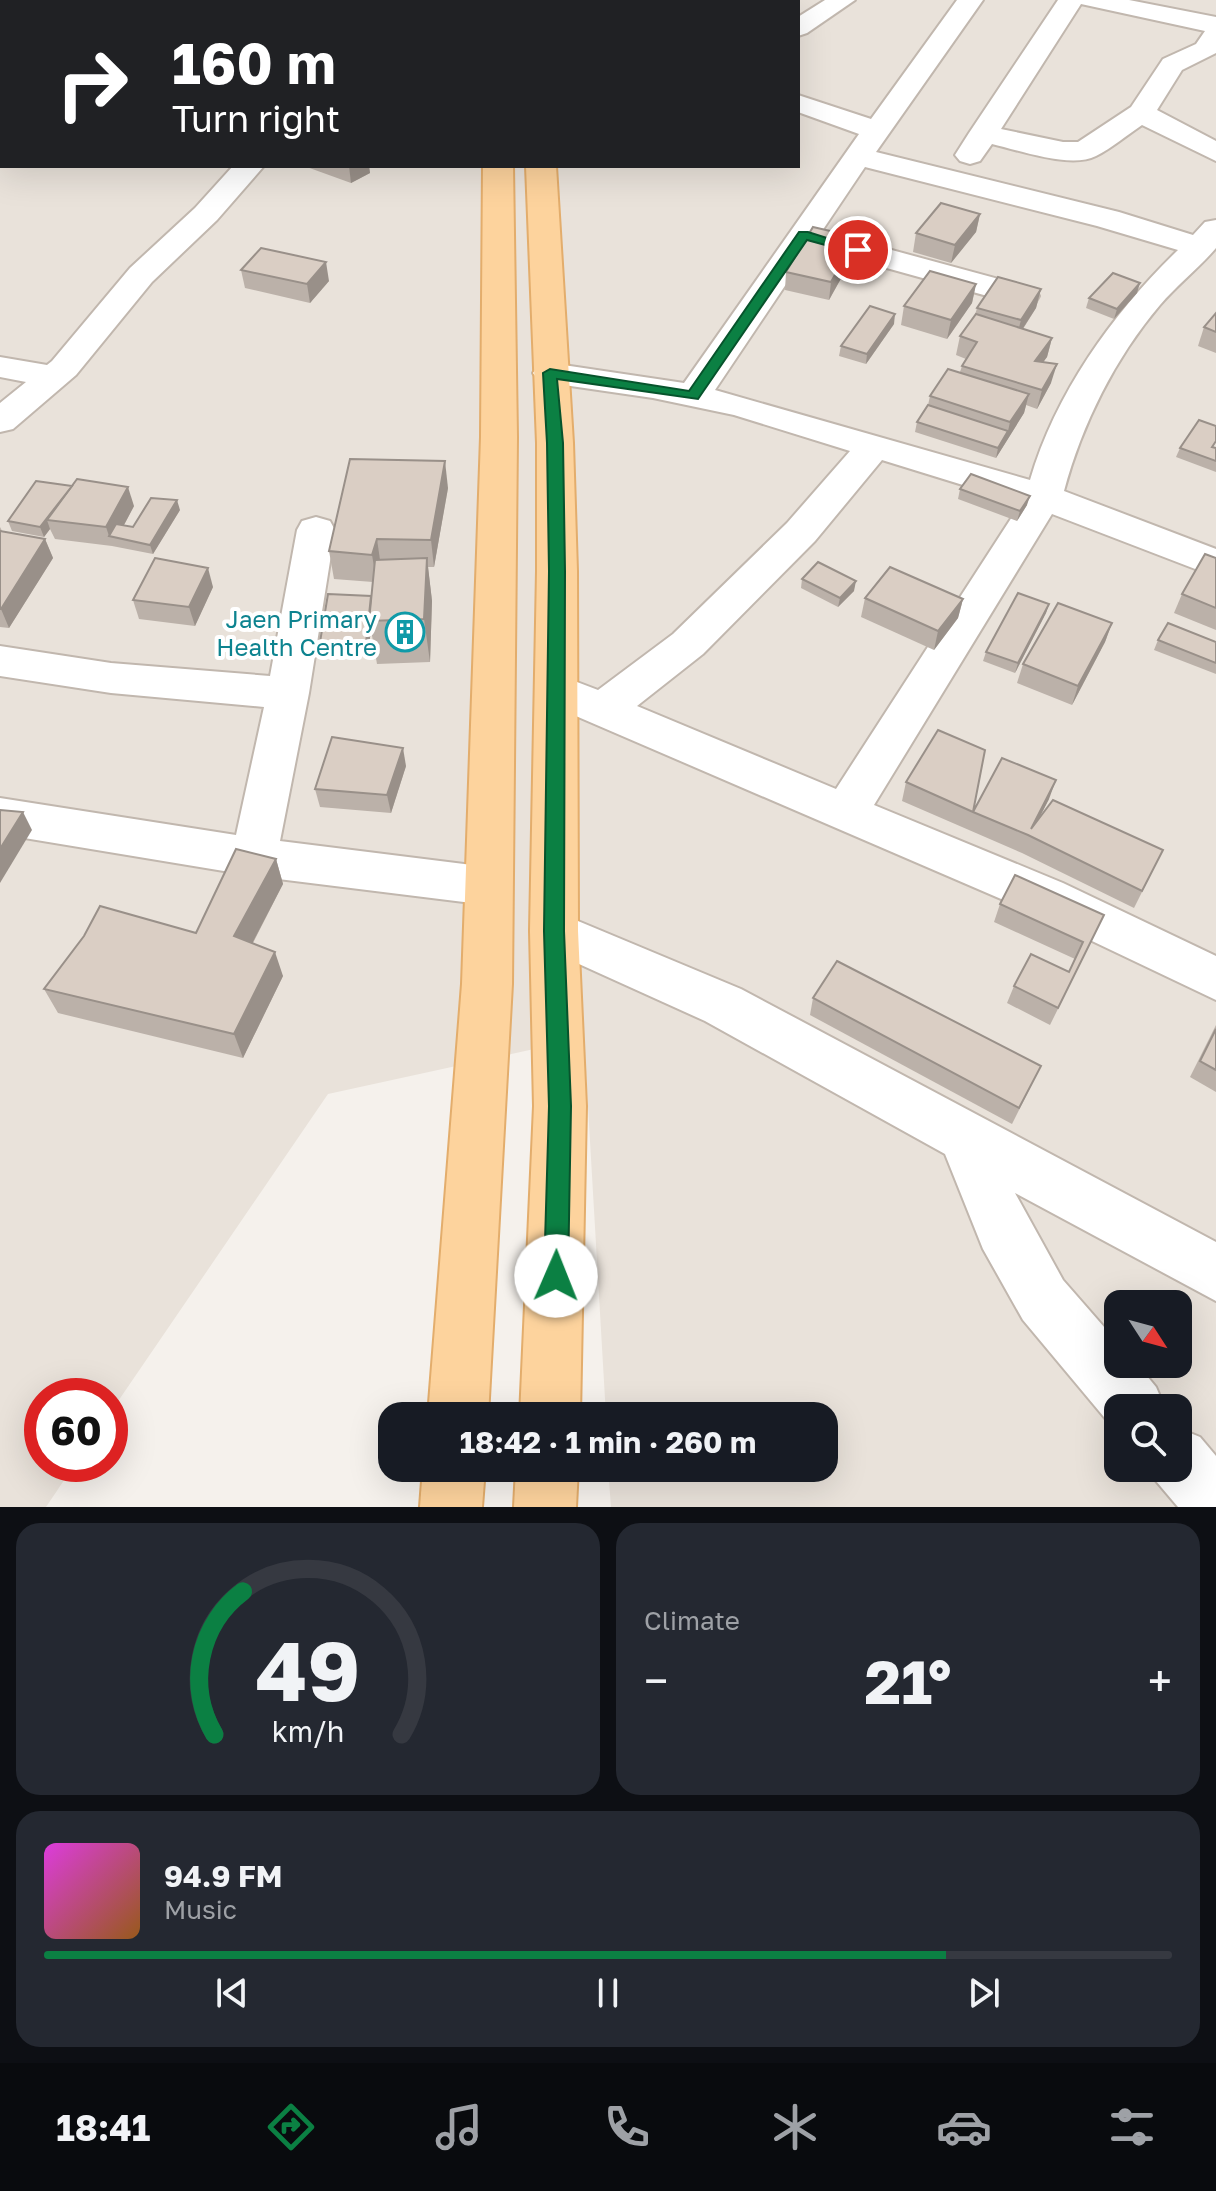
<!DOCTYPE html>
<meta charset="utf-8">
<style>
:root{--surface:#171b24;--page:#242831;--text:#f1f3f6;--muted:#9ea1a6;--line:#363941;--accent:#0b8043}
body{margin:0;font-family:"Golos Text",sans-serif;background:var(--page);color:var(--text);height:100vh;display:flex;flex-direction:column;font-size:30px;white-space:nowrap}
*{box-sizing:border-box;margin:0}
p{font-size:26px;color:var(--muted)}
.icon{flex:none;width:44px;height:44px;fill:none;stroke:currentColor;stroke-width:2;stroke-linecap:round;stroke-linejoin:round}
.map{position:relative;height:1507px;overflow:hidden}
.drawer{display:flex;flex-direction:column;gap:16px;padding:16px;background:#0d0f14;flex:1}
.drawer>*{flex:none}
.hud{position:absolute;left:0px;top:0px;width:800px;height:168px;box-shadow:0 8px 32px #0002;background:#202124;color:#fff;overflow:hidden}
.needle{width:52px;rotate:126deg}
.tools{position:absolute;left:1104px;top:1290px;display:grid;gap:16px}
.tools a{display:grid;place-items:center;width:88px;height:88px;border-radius:16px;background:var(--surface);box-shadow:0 8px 32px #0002;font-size:40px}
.speed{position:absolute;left:24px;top:1378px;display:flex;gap:16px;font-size:40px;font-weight:700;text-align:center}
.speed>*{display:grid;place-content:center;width:104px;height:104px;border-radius:50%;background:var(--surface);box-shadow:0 8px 32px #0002;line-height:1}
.speed .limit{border:12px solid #d22;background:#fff;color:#111}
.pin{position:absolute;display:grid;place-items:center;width:68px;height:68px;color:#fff;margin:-34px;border:4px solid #fff;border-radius:50%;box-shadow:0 2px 8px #0007}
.me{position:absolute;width:88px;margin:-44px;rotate:1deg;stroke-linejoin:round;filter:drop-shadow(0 0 6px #0008)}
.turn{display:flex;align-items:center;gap:28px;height:168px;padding:0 40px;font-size:36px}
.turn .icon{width:104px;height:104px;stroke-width:2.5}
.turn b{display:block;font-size:56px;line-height:68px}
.big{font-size:60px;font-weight:700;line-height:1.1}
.drawer .card{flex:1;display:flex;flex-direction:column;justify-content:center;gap:12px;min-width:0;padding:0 28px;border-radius:24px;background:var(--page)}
.drawer .dial{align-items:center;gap:0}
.dial svg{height:208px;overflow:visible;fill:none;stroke:var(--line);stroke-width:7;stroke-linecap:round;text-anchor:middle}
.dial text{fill:var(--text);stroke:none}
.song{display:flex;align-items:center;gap:24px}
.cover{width:96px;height:96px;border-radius:12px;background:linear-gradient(135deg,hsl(300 70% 55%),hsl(30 70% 35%))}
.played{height:8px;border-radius:4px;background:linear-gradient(90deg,var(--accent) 80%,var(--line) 80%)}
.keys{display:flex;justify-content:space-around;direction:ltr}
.heat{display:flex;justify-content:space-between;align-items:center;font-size:44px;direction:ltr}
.drawer .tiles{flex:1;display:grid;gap:16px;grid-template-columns:1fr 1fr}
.card:last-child{grid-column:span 2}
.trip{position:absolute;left:378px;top:1402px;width:460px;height:80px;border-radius:24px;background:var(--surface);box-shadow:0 8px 32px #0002;font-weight:700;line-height:80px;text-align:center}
.dock{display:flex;height:128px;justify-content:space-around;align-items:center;background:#090b0e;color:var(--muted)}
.dock .icon{width:56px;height:56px}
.dock .selected{color:var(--accent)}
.dock b{font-size:36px;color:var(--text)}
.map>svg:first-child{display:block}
</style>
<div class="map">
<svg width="1216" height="1507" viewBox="0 0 1216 1507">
<rect width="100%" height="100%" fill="#f5f1ec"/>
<!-- residential -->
<path fill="#e9e2da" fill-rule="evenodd" d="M0 0H1216V1507H611L608 1468H824V1416H606L584 1038 328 1094 110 1413V1396H42V1464H75L46 1507H0ZM2 2H798V166H2ZM1118 1304H1178V1364H1118ZM1118 1408H1178V1468H1118Z"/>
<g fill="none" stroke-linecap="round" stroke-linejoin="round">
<!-- street casing -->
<g stroke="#c1b7ae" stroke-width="4">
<g id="street">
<path d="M198 0H227L196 2Z"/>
<path d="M406 0H442L444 2H408Z"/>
<path d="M588 0H615L586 2Z"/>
<path d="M825 0H855L807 33 798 36V17Z"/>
<path d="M957 0H983L876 152 1119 212 1193 235 1205 222 1216 220V248C1199 268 1177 285 1160 305 1115 358 1082 424 1064 491L1216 549V577L1052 514 874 805 1063 883 1216 956V1000L1029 911 541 701 535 690 541 679 556 674 598 690 673 634 787 523 850 451 734 415 653 398 550 383 538 380 533 373 538 366 550 363 684 383 859 134 798 112V95L871 119ZM865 167 1097 226 1178 250C1113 313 1056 392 1030 480L715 390 811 247 1023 306 1035 303 1039 296 1035 289 822 231ZM882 460 1021 503 836 789 637 706 703 654 815 541Z"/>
<path d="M1058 0H1129L1216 17V53L1182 70 1157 110 1216 141V161L1142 125C1127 135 1112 148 1096 156 1071 169 1018 150 992 144L980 161 970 164 960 161 955 155 969 133ZM1081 4 1205 31 1196 44 1163 59 1131 107 1078 142H1063L1001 129Z"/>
<path d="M0 1 3 2 2 18 0 17Z"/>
<rect x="0" y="76" width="2" height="16"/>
<path d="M233 166H264L217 220 152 282 76 375 13 429 0 432V403L26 382 0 377V357L47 365 52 361 130 268 195 208Z"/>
<path d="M316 517 330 521 335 530 309 693 280 841 488 867 505 872 512 886 505 900 488 905 254 876 0 834V798L236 835 264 707 111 693 0 676V646L111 663 270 676 297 530 302 521Z"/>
<path d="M554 911 741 989 1216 1242V1301L1015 1193 1063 1280 1118 1343V1364H1137L1156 1387 1165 1408H1118V1431L1114 1429 1023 1320 983 1249 945 1154 705 1021 537 945 530 931 537 917Z"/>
<path d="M1178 1428 1200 1437 1216 1456V1507H1178L1156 1481 1151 1468H1178Z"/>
</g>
</g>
<!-- primary casing -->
<g stroke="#e3ad6c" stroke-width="4">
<g id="primary">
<rect x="483" y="0" width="26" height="2"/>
<rect x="523" y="0" width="26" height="2"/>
<path d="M483 166H513L517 437 512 984 488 1416H428L462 984 481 437Z"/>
<path d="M526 166H556L573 443 577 571 578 931 586 1106 580 1416H520L534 1106 530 931 537 571V443Z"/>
<path d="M423 1468H485L482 1507H420Z"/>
<path d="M516 1468H578L576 1507H514Z"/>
</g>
</g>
<!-- street -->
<use href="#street" fill="#fff" fill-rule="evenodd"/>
<!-- primary -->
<use href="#primary" fill="#fdd39d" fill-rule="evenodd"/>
</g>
<!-- wall -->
<g fill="#bbb1a9">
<path d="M304 166H369L370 173 351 183Z"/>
<path d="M980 214 976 232 951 263 913 252 916 233Z"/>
<path d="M856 237 854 255 829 300 785 290 786 272Z"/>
<path d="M241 270 329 281 310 303 245 288Z"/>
<path d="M976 284 972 303 947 339 901 325 904 306Z"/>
<path d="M1041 289 1036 308 1023 329 1052 338 1047 357 1043 362 1051 383 1037 409 1026 405 1024 413 996 458 915 432 917 422 928 405 930 396 960 372 962 366 966 359 956 355 960 336 975 315 977 308Z"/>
<path d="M1137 293 1114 319 1086 308 1089 298Z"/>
<path d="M1216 313V353L1198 346 1204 327Z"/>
<path d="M894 324 866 364 839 356 841 346Z"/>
<path d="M1180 448H1216V472L1176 457Z"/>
<path d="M448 488 434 567H428L432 601 430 662 377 664 371 630 368 653 322 651 320 642 372 596 373 582 334 579 329 551Z"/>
<path d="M960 489 1027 505 1017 521 958 499Z"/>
<path d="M134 506 124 525 133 527 180 510 153 554 112 546 55 539 50 529 44 537 12 531 8 521Z"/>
<path d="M0 527 2 531 45 539 53 558 9 628 0 627Z"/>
<path d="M1216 558V630L1174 613 1182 594Z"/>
<path d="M802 579 854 591 838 607 801 588Z"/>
<path d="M213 587 195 626 139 619 133 600Z"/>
<path d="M865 598 963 599 958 618 934 650 861 617Z"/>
<path d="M1049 604 1046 613 1015 673 983 661 986 652Z"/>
<path d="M1112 623 1105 642 1072 705 1017 683 1023 664Z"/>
<path d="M1158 640 1216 642V674L1154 650Z"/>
<path d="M406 766 391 813 320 807 315 789Z"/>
<path d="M906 782 973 812 1049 799 1039 818 1163 850 1134 908 1022 853 902 801Z"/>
<path d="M276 859 283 884 253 943 283 976 243 1058 58 1013 44 989 196 933Z"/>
<path d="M1000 904 1096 932 1050 1025 1007 1003 1014 986 1069 972 1075 959 994 922Z"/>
<path d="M813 998 1033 1082 1012 1124 810 1015Z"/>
<path d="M1216 1025V1092L1190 1077Z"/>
</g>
<!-- shaded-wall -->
<g fill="#999089">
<path d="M154 0H168V2H150Z"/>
<path d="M349 166H369L370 173 351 183Z"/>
<path d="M980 214 976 232 951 263 955 245Z"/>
<path d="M856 237 854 255 829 300 831 282Z"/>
<path d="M326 262 329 281 310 303 307 284Z"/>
<path d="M1140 283 1137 293 1114 319 1117 309Z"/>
<path d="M976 284 972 303 947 339 951 320Z"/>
<path d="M1041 289 1036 308 1016 339 1021 320Z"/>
<path d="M895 314 894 324 866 364 867 354Z"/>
<path d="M1052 338 1047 357 1030 380 1035 361Z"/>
<path d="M1057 364 1051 383 1037 409 1042 390Z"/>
<path d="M1029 394 1024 413 996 458 998 448 1008 431 1010 422Z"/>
<path d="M445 461 448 488 434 567 431 540Z"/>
<path d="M73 487 47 520 50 529 44 537 40 527Z"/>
<path d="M128 487 134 506 117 538 109 536 106 527Z"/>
<path d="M1030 496 1027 505 1017 521 1020 511Z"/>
<path d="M177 500 180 510 153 554 150 545Z"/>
<path d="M45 539 53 558 9 628 1 609Z"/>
<path d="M377 539 381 567 377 583 372 555Z"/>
<path d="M427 558 432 601 430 662 424 619Z"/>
<path d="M208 568 213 587 195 626 189 607Z"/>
<path d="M856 581 854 591 838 607 840 598Z"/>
<path d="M372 596 369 621 371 630 368 653 366 643Z"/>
<path d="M963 599 958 618 934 650 938 631Z"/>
<path d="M1049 604 1046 613 1015 673 1018 663Z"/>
<path d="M1112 623 1105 642 1072 705 1078 686Z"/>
<path d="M403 748 406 766 391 813 387 795Z"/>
<path d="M1056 780 1049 799 1030 836 1031 829Z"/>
<path d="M23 812 32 830 0 883V849Z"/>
<path d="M276 859 283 884 243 961 234 936Z"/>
<path d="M275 952 283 976 243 1058 234 1034Z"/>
</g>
<!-- building -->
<g fill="#dacec4" stroke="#999089" stroke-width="2">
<path d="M64 0H85L82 2H62Z"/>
<path d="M93 0H111L108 2H90Z"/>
<path d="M121 0H154L150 2H117Z"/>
<path d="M941 203 980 214 955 245 916 233Z"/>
<path d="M813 227 856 237 831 282 786 272Z"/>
<path d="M261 248 326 262 307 284 241 270Z"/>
<path d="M930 271 976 284 951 320 904 306Z"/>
<path d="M1113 273 1140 283 1117 309 1089 298Z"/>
<path d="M998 277 1041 289 1021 320 977 308Z"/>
<path d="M870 306 895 314 867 354 841 346Z"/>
<path d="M1216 313V332L1204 327Z"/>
<path d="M976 314 1052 338 1035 361 1057 364 1042 390 962 366 977 342 960 336Z"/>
<path d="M948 369 1029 394 1010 422 930 396Z"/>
<path d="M928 405 1008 431 998 448 917 422Z"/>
<path d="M1199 420 1216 426V441L1212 447 1216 448V461L1180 448Z"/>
<path d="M350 459 445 461 431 540 377 539 372 555 329 551Z"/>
<path d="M971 474 1030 496 1020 511 960 489Z"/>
<path d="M77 479 128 487 106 527 47 520Z"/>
<path d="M36 481 72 486 40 527 8 521Z"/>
<path d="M151 498 177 500 150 545 109 536 116 524 133 527Z"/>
<path d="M0 531 45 539 1 609H0Z"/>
<path d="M1205 554 1216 558V608L1182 594Z"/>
<path d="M155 558 208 568 189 607 133 600Z"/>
<path d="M427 558 424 619 369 621 375 560Z"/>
<path d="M818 562 856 581 840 598 802 579Z"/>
<path d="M890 567 963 599 938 631 865 598Z"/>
<path d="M1018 593 1049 604 1018 663 986 652Z"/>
<path d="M328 594 371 596 366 643 320 642Z"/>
<path d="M1058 603 1112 623 1078 686 1023 664Z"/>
<path d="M1168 623 1216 642V663L1158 640Z"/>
<path d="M938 730 985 750 973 812 1002 758 1056 780 1031 829 1053 800 1163 850 1142 891 1028 835 973 812 906 782Z"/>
<path d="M332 737 403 748 387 795 315 789Z"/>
<path d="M0 810 23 812 0 849Z"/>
<path d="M236 849 276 859 234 936 275 952 234 1034 44 989 84 936 100 906 196 933Z"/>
<path d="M1015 875 1104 915 1058 1008 1014 986 1031 954 1069 972 1083 942 1000 904Z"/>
<path d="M837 961 1041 1066 1019 1108 813 998Z"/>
<path d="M1216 1029V1070L1200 1061Z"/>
</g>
<!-- route -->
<path fill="#0b8043" stroke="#07532c" stroke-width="2" d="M799 232H808L865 250 858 254 807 240 698 399 557 379 563 443 565 571 564 931 571 1106 568 1276 564 1284 556 1287 547 1284 544 1276 549 1106 544 931 549 571 547 443 543 373 550 369 689 391Z"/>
<!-- icons -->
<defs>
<g id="building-ring" transform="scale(2)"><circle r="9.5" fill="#fff" stroke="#0f9aa8" stroke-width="1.5"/><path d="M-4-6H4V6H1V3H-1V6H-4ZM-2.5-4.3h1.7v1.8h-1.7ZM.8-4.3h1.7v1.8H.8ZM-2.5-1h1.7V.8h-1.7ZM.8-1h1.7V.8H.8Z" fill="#0f9aa8"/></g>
</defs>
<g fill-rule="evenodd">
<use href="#building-ring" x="405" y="632"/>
</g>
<g text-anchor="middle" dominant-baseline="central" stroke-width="8" stroke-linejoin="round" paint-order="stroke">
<!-- culture labels -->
<g font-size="24" fill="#0d838f" stroke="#fff" text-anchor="end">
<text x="377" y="618">Jaen Primary<tspan x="377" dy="28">Health Centre</tspan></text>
</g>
</g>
</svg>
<div class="tools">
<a><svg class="needle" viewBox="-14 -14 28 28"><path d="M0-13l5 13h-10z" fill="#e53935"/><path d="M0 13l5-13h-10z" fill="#9ea1a6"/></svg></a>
<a><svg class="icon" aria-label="search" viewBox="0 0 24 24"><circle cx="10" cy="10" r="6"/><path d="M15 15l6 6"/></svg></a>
</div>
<div class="speed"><div class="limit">60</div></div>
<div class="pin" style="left:858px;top:250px;background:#d93025"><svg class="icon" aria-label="arrive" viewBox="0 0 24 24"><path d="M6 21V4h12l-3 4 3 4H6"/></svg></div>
<svg class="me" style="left:556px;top:1276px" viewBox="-20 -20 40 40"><circle r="19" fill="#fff"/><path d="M0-13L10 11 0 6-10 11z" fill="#0b8043"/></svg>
<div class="trip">18:42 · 1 min · 260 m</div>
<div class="hud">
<div class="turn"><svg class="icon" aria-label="right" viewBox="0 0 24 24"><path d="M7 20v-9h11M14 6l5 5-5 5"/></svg><div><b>160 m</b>Turn right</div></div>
</div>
</div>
<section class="drawer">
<div class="tiles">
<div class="card dial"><svg viewBox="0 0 100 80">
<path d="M14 69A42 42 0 1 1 86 69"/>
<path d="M14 69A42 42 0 0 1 25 14" stroke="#0b8043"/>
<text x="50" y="56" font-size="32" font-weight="700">49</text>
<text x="50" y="72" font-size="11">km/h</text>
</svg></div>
<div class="card"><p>Climate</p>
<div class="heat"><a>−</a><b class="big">21°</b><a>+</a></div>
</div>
<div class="card">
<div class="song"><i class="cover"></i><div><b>94.9 FM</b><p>Music</p></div></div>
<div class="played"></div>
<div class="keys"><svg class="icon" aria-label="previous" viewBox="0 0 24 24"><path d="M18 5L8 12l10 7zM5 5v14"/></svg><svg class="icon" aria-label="pause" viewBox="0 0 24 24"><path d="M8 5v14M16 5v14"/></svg><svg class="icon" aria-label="next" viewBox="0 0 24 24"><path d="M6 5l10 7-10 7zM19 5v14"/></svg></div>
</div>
</div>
</section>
<nav class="dock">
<b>18:41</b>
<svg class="icon selected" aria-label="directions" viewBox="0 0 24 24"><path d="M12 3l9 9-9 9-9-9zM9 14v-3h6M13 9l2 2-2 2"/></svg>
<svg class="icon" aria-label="music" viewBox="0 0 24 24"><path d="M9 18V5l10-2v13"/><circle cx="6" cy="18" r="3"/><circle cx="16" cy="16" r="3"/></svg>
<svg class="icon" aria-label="phone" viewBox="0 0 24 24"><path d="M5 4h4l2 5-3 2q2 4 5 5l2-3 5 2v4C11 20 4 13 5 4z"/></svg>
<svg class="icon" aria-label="climate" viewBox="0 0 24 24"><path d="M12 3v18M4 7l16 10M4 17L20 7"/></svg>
<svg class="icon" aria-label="car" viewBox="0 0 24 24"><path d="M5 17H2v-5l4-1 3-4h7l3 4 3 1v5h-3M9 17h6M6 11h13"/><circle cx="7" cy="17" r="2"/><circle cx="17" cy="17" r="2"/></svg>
<svg class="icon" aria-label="filters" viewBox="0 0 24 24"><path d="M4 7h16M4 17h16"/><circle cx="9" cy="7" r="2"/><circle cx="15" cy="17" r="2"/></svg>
</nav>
